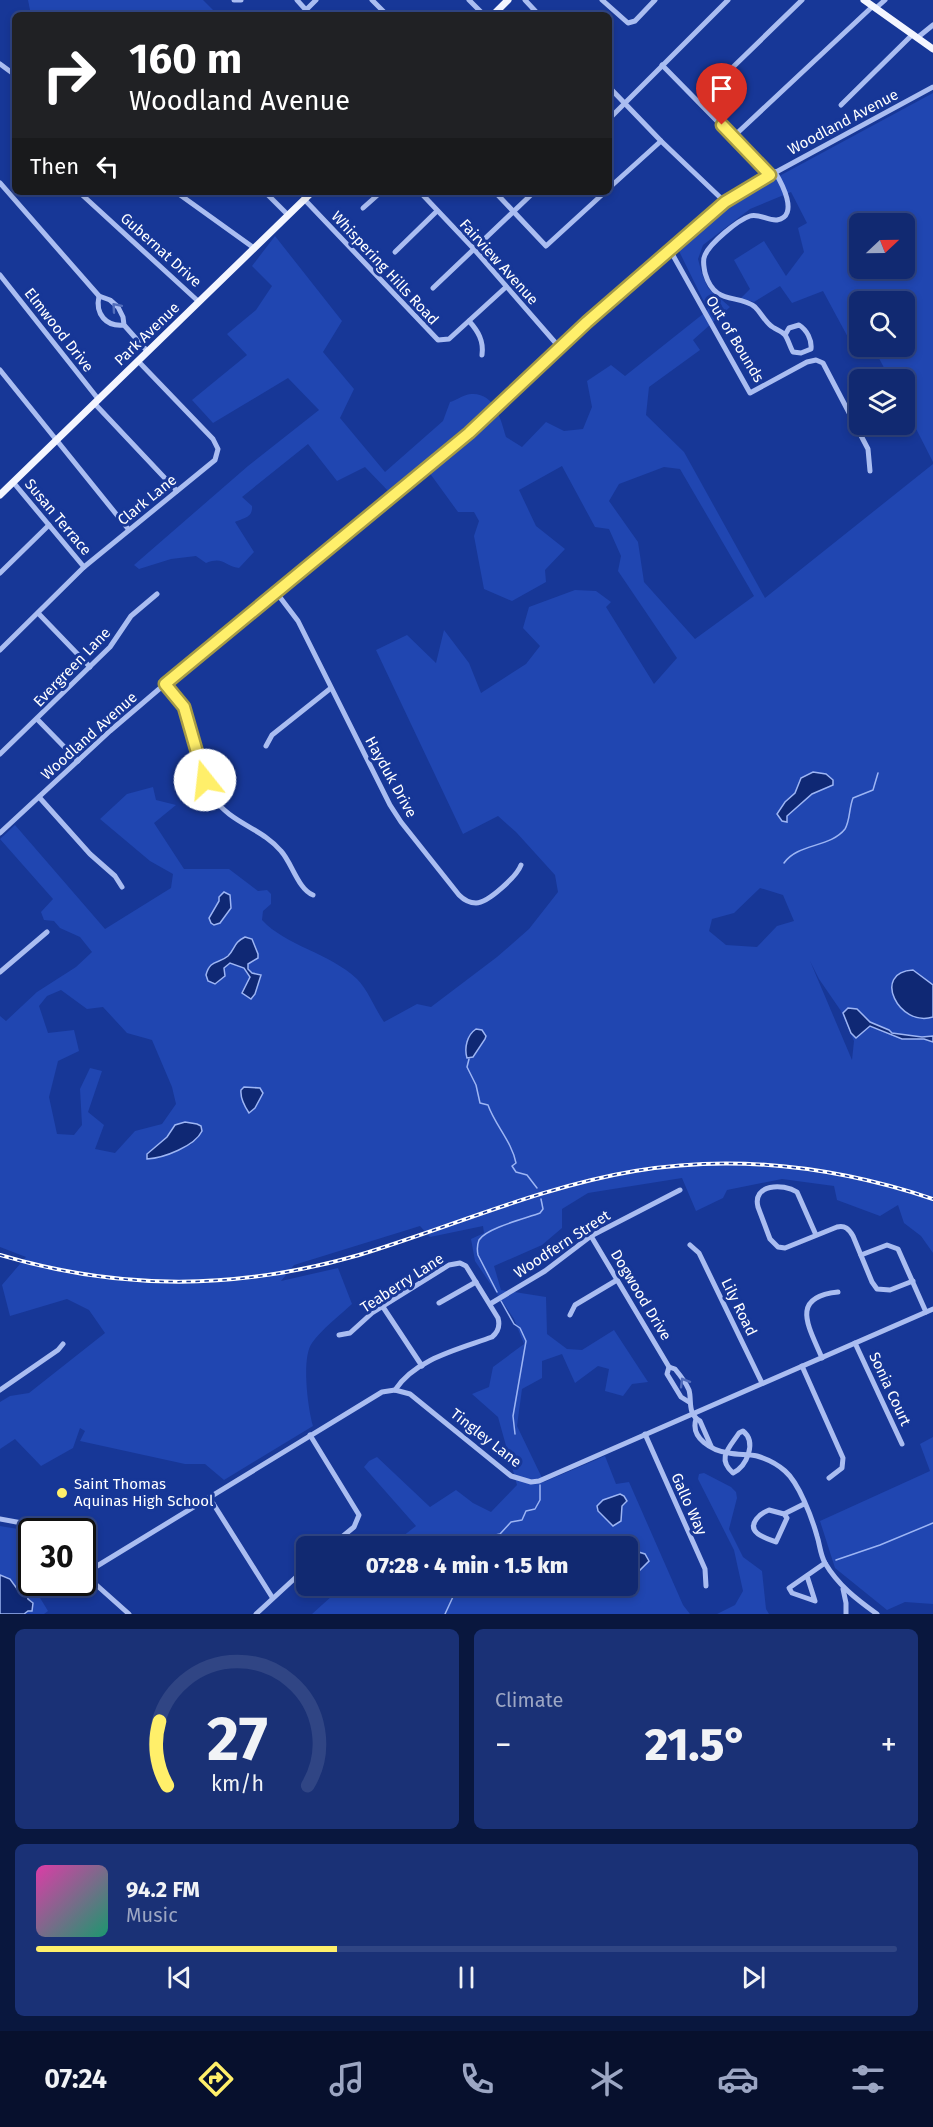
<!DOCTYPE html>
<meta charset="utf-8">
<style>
:root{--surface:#112971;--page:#1a3176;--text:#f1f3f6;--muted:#9ca6c3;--line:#304584;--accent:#ffef6a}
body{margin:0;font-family:"Fira Sans",sans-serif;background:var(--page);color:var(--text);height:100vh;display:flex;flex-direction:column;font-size:22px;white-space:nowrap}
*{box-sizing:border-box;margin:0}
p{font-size:20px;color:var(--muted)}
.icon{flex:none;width:33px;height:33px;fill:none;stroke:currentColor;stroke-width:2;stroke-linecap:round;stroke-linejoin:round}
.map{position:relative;height:1614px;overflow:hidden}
.sheet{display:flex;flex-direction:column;gap:15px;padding:15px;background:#09173e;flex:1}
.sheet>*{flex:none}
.banner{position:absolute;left:12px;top:12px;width:600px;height:183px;border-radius:9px;box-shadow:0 3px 9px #0003,0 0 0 2px var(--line);background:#202124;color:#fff;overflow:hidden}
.needle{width:39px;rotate:68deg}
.fabs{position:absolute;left:849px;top:213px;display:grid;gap:12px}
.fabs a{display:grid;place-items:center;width:66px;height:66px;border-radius:9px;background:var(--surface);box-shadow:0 3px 9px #0003,0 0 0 2px var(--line);font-size:30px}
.speed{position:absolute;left:18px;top:1518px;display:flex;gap:12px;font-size:30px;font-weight:700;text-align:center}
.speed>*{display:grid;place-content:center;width:78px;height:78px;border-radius:50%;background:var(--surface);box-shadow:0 3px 9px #0003,0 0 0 2px var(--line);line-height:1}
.speed .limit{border:3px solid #111;border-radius:9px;background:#fff;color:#111}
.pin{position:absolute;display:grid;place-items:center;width:51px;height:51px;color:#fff;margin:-62px -26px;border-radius:50% 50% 50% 0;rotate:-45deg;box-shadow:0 0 6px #0007}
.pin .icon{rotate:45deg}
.me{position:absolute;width:66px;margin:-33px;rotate:344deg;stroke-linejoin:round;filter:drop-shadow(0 0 4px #0008)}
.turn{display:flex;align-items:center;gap:21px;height:126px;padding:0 18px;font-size:27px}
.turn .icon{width:78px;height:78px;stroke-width:2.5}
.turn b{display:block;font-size:42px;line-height:51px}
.then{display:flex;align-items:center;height:57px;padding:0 18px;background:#0003;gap:12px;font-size:22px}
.big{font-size:45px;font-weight:800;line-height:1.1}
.sheet .widget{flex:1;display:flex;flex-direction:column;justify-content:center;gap:9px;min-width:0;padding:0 21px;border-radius:9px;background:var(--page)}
.sheet .dial{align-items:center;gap:0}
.dial svg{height:156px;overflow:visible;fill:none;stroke:var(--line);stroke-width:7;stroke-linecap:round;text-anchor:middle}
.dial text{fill:var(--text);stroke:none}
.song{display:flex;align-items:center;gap:18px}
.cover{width:72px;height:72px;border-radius:9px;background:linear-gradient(135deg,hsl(320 70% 55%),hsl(160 70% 35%))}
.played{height:6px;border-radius:3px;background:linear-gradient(90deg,var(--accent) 35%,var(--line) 35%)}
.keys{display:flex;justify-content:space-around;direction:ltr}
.heat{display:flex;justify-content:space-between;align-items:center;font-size:33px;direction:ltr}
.sheet .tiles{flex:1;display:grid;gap:15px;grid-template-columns:1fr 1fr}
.widget:last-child{grid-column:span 2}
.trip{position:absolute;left:296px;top:1536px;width:342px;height:60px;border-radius:9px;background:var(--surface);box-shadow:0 3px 9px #0003,0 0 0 2px var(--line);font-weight:800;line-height:60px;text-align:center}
.dock{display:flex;height:96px;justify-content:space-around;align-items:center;background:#07102d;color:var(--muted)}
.dock .icon{width:42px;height:42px}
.dock .active{color:var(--accent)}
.dock b{font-size:27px;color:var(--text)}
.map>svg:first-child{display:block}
</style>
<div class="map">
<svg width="933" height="1614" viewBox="0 0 933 1614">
<rect width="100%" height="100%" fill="#173797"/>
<!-- green -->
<g fill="#2046b1" fill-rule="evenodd">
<path d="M28 0H203L218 15H31Z"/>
<path d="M933 93V462L905 407 904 380 890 379 873 347 904 346V302H860L859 336 850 341 823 291 792 303 780 286 754 302 741 298 750 289 734 260 764 241 786 276 804 252 798 228 807 223 791 192 750 209 703 245 698 259 702 274 708 288 730 307 693 340 700 350 649 387 646 415 684 452 765 598 933 464V1253L921 1236 904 1223 898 1205 880 1216 837 1200 834 1186 782 1179 727 1190 723 1198 696 1211 682 1178 588 1193 562 1209V1228L542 1245 494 1266 501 1290 546 1297 547 1334 567 1349 582 1350 614 1330 648 1382 632 1384 623 1396 605 1391 609 1369 598 1366 575 1383 562 1354 542 1361V1378L522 1389 517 1426 544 1482 605 1456 616 1484 629 1482 683 1605 690 1614H312L343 1586H414L413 1594 419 1598 432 1586H627V1576L634 1575 646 1565 645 1554 632 1550 627 1551V1546H390L416 1526 364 1467 369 1461 377 1457 430 1507 456 1490 473 1503 491 1512 517 1485 498 1417 472 1394 489 1387 493 1367 524 1344 514 1319 475 1261 471 1239 484 1233 483 1226 430 1237 420 1226 294 1265 281 1281 338 1268 352 1304C340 1315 321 1330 312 1343 301 1358 308 1409 313 1426L224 1480 205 1464H185L80 1441 85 1431 80 1428 73 1448 41 1466 15 1439 0 1449V1402L10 1396 29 1393 105 1333 89 1310 67 1299 10 1316 2 1285 26 1257 0 1247V1016L6 1021 37 992 76 967 92 952 80 937 60 928 54 921 44 920 41 912 53 899 0 839 15 825 105 929 171 888 173 874 150 861 100 819 127 794 153 787 156 800 176 805 154 823 184 869H229L258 891 267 890 271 894V904L263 911 262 920C286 946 330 953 357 979 368 990 375 1009 384 1022L417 1004 431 1007 497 957 529 929 558 892 555 875 516 832 498 816 463 834 376 650 407 635 436 663 444 630 469 663 481 693 526 664 540 646 523 628 529 607 575 590 596 591 611 602 606 607 654 684 677 658 618 571 621 556 609 529 595 527 562 466 519 490 536 526 565 549 545 570 546 582 512 601 484 589 474 536 479 521 474 512H458L426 468 392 495 365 467 337 481 308 444 242 497 252 506C253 518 243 518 235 522L254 552 239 568C224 566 224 556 206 563L196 556 171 559 139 569 134 565 248 466 319 410 288 378 213 423 192 400 247 355 227 334 256 310 272 286 252 266 275 236 342 321 323 352 354 389 340 418 385 472 443 421 450 402C457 400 466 393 473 394 495 394 501 420 506 437L522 447 546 422 564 431 583 429 592 407 587 381 611 365 625 376 708 310 678 249 733 204 783 174ZM860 224H904V268H860ZM664 467 680 469 754 596 695 639 644 582 638 542 609 501 619 484ZM760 888 783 895 794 921 777 926 757 947 726 945 709 931 712 919 734 913ZM248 937C254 941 259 950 258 957L247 965 252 973 259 974 261 978 251 999 244 989 250 977 244 968 230 963 224 968 225 976 217 983 206 975C210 960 219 964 227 956 237 948 232 941 248 937ZM810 961 819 979 841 1011 854 1041 852 1060ZM61 990 87 1009 103 1007 127 1033 152 1040 172 1087 176 1104 162 1124 135 1131 115 1153 95 1149 104 1125 88 1112 102 1071 90 1068 80 1089 82 1125 74 1135 57 1134 49 1097 58 1061 79 1051 74 1030 48 1033 39 1006 47 996ZM185 1122 192 1144 151 1159 147 1154 167 1137 175 1125ZM614 1497 626 1503 622 1506 621 1521 613 1526 598 1510 597 1506 603 1500Z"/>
<path d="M933 1437V1604L905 1602 887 1610 835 1568 820 1521 930 1471 920 1444Z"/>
<path d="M704 1473 731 1487 736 1492 737 1498 729 1529 743 1557 762 1571 766 1609 769 1614H717L735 1605 743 1591 734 1550 698 1479 699 1474Z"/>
<path d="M0 1526 18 1529 31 1537V1583L48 1611 44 1614H0Z"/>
</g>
<!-- water -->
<g fill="#0f2874" stroke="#9db5f4" stroke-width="1.5">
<path d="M813 772 826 774 833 780V785L812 794 787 816V822L782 821 777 814 785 802 795 793 801 778Z"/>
<path d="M224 892 230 895 231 908 220 923 214 925 211 923 209 918 219 901V897Z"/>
<path d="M245 937 252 939 258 954V958L248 964V969L252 973 261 975 255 994 251 999 242 993 250 977 244 968 230 963 224 968 225 976 215 984 208 981 206 975C210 959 219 964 228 956 236 948 233 943 245 937Z"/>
<path d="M913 970 933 985V1017C899 1028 871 972 913 970Z"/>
<path d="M848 1008 857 1009 870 1022 889 1030 892 1033 922 1037 933 1036V1042L924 1039H902L870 1026 856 1038 851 1033 843 1013Z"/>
<path d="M476 1029 482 1030 486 1036 485 1039 473 1057 467 1058C464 1048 467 1035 476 1029Z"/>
<path d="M244 1087 260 1088 263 1093 255 1108 249 1113C245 1107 240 1099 241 1090Z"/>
<path d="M185 1122 197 1124 201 1126 202 1131C195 1146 164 1158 147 1159V1154L167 1137 175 1125Z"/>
<path d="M620 1494 624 1496 627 1501 622 1506 621 1521 613 1526 598 1511 597 1506 603 1500Z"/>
<path d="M632 1550 645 1554 649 1561 637 1573 627 1576V1551Z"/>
<path d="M0 1575 10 1579 18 1590 25 1587 28 1599 33 1603 32 1611H28L24 1614H0Z"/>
</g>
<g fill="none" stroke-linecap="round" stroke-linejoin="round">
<!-- stream -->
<g stroke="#9db5f4" stroke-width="1.5">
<path d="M784 863C798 843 830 848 845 829 850 821 849 808 853 798L873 790 878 773"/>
<path d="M469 1059 467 1067 476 1085 480 1103 488 1105C495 1125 512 1142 516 1163L512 1166 516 1172 527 1175 537 1188"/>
<path d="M497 1292 478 1255C477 1250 477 1245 479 1240 486 1228 527 1218 540 1213L543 1209 541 1199"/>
<path d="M501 1301 514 1324 520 1328 526 1341 513 1416 515 1434"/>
<path d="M479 1546 486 1537 500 1534 511 1522 522 1520 526 1511 535 1509 540 1500V1485"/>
<path d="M836 1560 880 1545 933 1523"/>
<path d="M445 1614 458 1586"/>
</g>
<!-- minor -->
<g stroke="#aabdf1" stroke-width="5">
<path d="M234 0H241"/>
<path d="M297 0 306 10"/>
<path d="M372 0 387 15"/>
<path d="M469 0 484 15"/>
<path d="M525 0 539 15"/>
<path d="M602 0 628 23 635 21 655 0"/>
<path d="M876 8 885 0"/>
<path d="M301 15 316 0"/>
<path d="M917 38 933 25"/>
<path d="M0 64 15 75"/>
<path d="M662 65 770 175"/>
<path d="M609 87 661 141 725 202"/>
<path d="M698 101 802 0"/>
<path d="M841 105 913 34"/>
<path d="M609 119 728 0"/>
<path d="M733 137 873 6"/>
<path d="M775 172C781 182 800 216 777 220 768 221 759 213 750 216 738 220 710 243 705 255 702 261 704 266 705 273 715 307 738 293 755 307 761 313 764 320 770 325 774 329 782 331 785 335 788 339 790 347 793 352L801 353 811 349C812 340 807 330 799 325L789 328 785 335"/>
<path d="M0 183 99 296 110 300 118 307 123 317 124 325 148 352"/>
<path d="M609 188 661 141"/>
<path d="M79 192 199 302"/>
<path d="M176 192 254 248"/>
<path d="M265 192 288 215"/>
<path d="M420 192 473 248 560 348"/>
<path d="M495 192 546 246 605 192"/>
<path d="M304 199 438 340 449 339 506 287"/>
<path d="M363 208 381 192"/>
<path d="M670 250 750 393 807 362 816 360 823 363 868 449 870 471"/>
<path d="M395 252 437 211"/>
<path d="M0 275 99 400"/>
<path d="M433 288 534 192"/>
<path d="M99 296C95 314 106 327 124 325"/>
<path d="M469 321C478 331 484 341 482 355"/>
<path d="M0 370 129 530"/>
<path d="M95 404 177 491"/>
<path d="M13 482 84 567"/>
<path d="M0 573 49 525"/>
<path d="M276 592 298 621 390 805 401 822 459 895C463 899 469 903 476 903 488 903 517 876 521 865"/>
<path d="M38 613 90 667"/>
<path d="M0 650 84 567 215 460 218 449 213 439 138 361"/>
<path d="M165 684C172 692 181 700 185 709 197 737 196 771 213 797 230 823 262 828 281 851 292 863 298 889 313 895"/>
<path d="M37 719 78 761"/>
<path d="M266 746 272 735 331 688"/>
<path d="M0 754 110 647 131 616 157 594"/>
<path d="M39 797 90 854 115 876 122 887"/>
<path d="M0 833 110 731 165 684 469 433 587 322 725 202 765 178 933 87"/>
<path d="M0 972 47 932"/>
<path d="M816 1235 797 1192C783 1183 752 1184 758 1207L770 1239 778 1247 785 1248 837 1227C845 1225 849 1229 853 1236L872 1282 877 1289 890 1290 913 1281"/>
<path d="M591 1236 669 1367 675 1369C680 1375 686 1383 689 1390 692 1400 687 1414 700 1421L711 1446"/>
<path d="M690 1245 699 1253 762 1383"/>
<path d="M861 1255 887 1245 898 1249 926 1312"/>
<path d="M439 1303 476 1282"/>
<path d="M490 1304 545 1271 591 1236 680 1190"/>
<path d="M383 1307 422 1366"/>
<path d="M570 1315 575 1305 617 1280"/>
<path d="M339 1335 350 1333 372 1313 449 1265 460 1263 466 1266 498 1318C500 1325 498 1332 492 1337 459 1349 415 1359 395 1390"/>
<path d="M855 1343 902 1444"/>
<path d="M822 1358C809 1327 789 1297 838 1292"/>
<path d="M802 1366 843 1458 842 1468 829 1478"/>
<path d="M669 1367 667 1374 681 1397 689 1402"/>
<path d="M0 1390 58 1350 63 1344"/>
<path d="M696 1419C690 1438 712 1451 729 1453 738 1455 748 1454 757 1456 767 1459 777 1464 785 1471 799 1483 812 1518 817 1536 820 1545 820 1554 825 1563 838 1585 856 1599 877 1614"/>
<path d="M743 1431C757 1442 747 1466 733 1473 716 1458 730 1447 739 1433Z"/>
<path d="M645 1434 705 1569 706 1586"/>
<path d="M310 1435 359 1515 354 1527 331 1546"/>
<path d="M209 1497 272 1597"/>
<path d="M769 1510 784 1514 787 1518 776 1542C771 1540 761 1537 757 1533 747 1524 761 1513 769 1510Z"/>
<path d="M784 1514 804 1504"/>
<path d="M0 1519 22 1523 37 1532"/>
<path d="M83 1573 129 1614"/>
<path d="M84 1574 382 1392 395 1390 410 1394 511 1476 531 1482 539 1481 933 1309"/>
<path d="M807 1576 815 1601 792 1593 789 1588 825 1563"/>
<path d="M843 1589 846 1603V1614"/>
<path d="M256 1614 306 1568"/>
</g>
<!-- major -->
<g stroke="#f4f6ff" stroke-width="7">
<path d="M864 0 933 49"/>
<path d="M493 15 508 0"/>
<path d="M0 495 312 192"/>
</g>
<!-- rail casing -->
<g stroke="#fff" stroke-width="4">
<path id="rail" d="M0 1255C121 1291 238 1290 359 1255 451 1227 540 1187 635 1171 736 1154 837 1167 933 1199"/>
</g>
<!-- rail -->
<use href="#rail" stroke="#173797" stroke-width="1.5" stroke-dasharray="4.5" stroke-linecap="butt"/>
</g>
<!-- one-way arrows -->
<defs><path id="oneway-chevron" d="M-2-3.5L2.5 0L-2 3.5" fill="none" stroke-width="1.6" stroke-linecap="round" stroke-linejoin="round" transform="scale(1.5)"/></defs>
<g stroke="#526dbb">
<use href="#oneway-chevron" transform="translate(116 307) rotate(-131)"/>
<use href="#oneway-chevron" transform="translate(684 1382) rotate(-121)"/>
</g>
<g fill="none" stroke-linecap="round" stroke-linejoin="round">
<!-- route casing -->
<g stroke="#a69b45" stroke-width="15">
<path id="route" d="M205 780 184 707 165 684 469 433 587 322 725 202 770 175 722 125"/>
</g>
<!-- route -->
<use href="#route" stroke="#ffef6a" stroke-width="10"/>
</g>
<!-- markers -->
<circle fill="#ffef6a" stroke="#173797" stroke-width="2" cx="62" cy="1493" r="6"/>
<g text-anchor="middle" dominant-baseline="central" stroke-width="6" stroke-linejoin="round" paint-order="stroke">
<!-- street labels -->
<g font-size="15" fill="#fff" stroke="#173797">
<text transform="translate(843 122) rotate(-28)">Woodland Avenue</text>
<text transform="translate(161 250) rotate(42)">Gubernat Drive</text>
<text transform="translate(499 262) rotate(48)">Fairview Avenue</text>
<text transform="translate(385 268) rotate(47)">Whispering Hills Road</text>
<text transform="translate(59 330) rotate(52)">Elmwood Drive</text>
<text transform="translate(147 334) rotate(-44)">Park Avenue</text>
<text transform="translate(735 339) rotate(59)">Out of Bounds</text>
<text transform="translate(147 500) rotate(-39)">Clark Lane</text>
<text transform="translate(58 517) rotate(50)">Susan Terrace</text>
<text transform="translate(72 667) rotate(-46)">Evergreen Lane</text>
<text transform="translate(89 736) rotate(-42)">Woodland Avenue</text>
<text transform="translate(391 777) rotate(61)">Hayduk Drive</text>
<text transform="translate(562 1244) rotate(-33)">Woodfern Street</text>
<text transform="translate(402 1283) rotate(-33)">Teaberry Lane</text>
<text transform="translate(641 1295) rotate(59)">Dogwood Drive</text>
<text transform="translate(739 1307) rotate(64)">Lily Road</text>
<text transform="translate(890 1389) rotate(65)">Sonia Court</text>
<text transform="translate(486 1438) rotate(38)">Tingley Lane</text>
<text transform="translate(689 1504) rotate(66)">Gallo Way</text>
</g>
<!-- poi labels -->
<g font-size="15" fill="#fff" stroke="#173797" text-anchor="start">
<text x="74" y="1484">Saint Thomas<tspan x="74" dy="17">Aquinas High School</tspan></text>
</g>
</g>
</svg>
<div class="fabs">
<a><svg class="needle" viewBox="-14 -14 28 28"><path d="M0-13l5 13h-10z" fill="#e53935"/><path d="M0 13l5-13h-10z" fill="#9ca6c3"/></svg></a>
<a><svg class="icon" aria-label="search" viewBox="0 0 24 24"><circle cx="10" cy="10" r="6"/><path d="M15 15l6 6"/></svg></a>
<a><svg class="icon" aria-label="layers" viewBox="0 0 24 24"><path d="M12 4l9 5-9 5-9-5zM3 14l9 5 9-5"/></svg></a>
</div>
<div class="speed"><div class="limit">30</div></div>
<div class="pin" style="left:722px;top:125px;background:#d93025"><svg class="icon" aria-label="arrive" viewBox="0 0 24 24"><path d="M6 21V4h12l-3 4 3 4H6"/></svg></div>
<svg class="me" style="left:205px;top:780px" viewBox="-20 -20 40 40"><circle r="19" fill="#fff"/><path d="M0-13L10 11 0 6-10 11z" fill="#ffef6a"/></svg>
<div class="trip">07:28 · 4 min · 1.5 km</div>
<div class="banner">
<div class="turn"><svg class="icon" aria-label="right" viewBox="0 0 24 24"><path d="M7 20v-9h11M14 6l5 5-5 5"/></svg><div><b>160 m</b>Woodland Avenue</div></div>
<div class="then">Then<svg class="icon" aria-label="left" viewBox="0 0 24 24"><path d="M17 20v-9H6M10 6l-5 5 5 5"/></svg></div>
</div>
</div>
<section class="sheet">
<div class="tiles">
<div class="widget dial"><svg viewBox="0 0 100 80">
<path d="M14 69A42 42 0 1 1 86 69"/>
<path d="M14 69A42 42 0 0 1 10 36" stroke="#ffef6a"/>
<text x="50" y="56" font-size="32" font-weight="700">27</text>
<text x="50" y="72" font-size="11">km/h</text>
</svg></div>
<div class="widget"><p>Climate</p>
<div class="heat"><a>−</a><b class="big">21.5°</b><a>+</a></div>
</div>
<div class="widget">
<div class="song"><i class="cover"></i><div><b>94.2 FM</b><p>Music</p></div></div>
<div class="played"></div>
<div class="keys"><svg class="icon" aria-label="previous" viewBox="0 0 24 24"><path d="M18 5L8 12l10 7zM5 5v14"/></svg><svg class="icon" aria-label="pause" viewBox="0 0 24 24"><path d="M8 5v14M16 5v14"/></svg><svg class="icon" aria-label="next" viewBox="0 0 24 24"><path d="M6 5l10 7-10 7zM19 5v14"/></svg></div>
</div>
</div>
</section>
<nav class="dock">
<b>07:24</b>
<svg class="icon active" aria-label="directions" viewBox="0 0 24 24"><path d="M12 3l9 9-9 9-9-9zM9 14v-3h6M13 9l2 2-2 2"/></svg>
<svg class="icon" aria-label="music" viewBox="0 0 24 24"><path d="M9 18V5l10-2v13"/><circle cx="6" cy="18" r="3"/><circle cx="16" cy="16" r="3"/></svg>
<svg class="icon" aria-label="phone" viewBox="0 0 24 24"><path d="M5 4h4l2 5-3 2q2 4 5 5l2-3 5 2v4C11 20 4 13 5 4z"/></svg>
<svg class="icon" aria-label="climate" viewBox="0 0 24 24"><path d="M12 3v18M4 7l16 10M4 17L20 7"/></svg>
<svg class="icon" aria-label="car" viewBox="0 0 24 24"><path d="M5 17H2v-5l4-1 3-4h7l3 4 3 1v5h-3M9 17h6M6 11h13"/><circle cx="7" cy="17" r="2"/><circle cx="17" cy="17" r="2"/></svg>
<svg class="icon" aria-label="filters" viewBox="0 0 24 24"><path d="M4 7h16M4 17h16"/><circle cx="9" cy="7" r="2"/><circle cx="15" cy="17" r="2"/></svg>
</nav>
